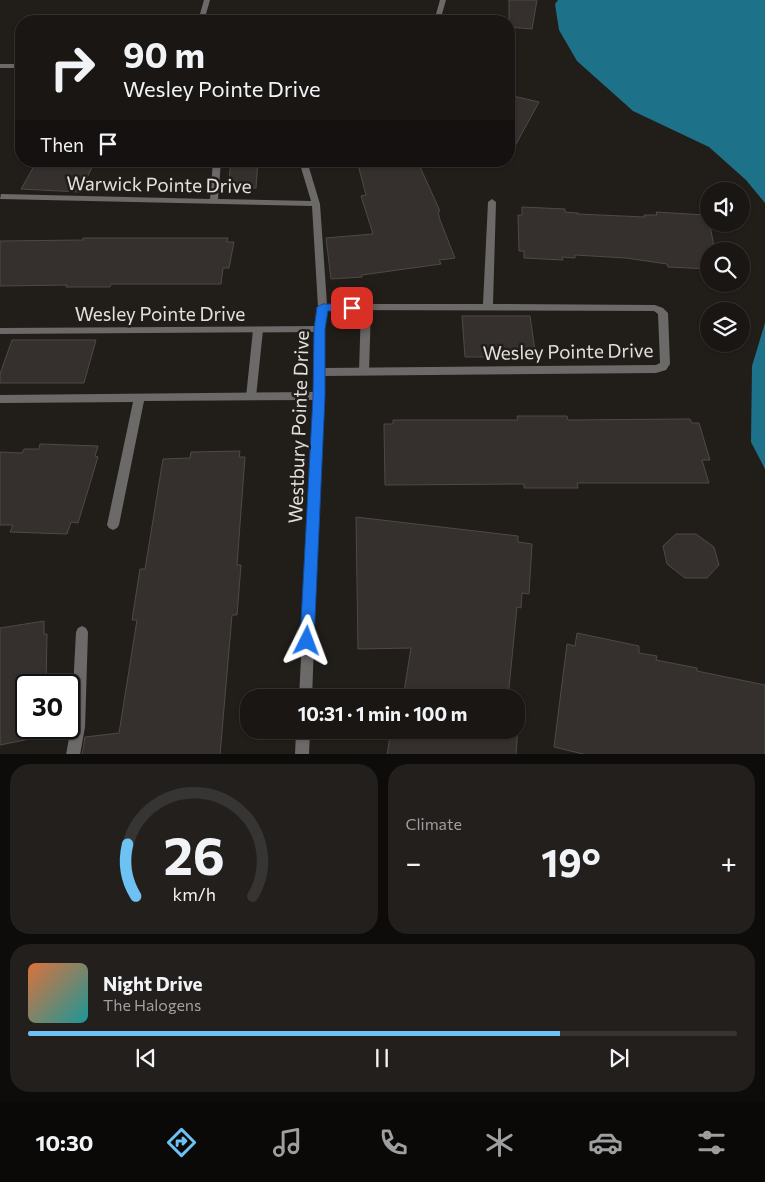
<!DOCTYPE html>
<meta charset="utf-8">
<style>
:root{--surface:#191614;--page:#221f1d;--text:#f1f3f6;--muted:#9f9fa0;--line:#373534;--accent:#6ec2f3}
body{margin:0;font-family:Commissioner,sans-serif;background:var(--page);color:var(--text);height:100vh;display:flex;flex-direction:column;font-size:19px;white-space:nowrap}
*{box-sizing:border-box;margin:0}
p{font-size:16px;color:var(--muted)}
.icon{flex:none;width:28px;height:28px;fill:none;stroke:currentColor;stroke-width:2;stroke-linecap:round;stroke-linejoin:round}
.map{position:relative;height:754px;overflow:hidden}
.sheet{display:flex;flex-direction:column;gap:10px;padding:10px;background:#0e0c0b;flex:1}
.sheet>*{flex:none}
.hud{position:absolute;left:15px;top:15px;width:500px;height:152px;border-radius:20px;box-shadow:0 1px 4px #0004,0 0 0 1px var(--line);background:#191614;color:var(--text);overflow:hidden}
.controls{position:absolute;left:700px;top:182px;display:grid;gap:10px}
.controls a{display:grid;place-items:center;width:50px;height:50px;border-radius:50%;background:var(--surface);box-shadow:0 1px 4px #0004,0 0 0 1px var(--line);font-size:25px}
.speed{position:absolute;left:15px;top:674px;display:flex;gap:10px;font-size:25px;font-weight:700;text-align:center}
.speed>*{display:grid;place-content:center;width:65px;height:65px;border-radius:50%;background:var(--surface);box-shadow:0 1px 4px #0004,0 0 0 1px var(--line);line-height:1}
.speed .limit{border:2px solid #111;border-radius:8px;background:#fff;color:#111}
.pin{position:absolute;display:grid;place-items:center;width:42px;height:42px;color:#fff;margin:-21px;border-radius:10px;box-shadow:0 2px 8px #0006}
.me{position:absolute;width:55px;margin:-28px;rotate:3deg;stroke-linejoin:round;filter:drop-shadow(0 0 4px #0008)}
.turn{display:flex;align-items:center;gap:18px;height:105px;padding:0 25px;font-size:22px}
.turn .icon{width:65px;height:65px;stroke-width:2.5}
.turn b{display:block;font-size:35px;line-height:42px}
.then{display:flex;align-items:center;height:48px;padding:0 25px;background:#0003;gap:10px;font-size:19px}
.big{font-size:38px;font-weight:700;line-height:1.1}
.sheet .tile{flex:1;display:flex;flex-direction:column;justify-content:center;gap:8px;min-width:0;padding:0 18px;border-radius:20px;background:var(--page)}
.sheet .dial{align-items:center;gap:0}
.dial svg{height:130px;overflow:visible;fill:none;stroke:var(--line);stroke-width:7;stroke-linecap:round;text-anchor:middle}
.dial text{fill:var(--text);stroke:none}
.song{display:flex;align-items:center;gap:15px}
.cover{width:60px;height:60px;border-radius:8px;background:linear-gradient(135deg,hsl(20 70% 55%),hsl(180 70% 35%))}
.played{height:5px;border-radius:2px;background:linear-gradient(90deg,var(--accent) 75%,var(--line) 75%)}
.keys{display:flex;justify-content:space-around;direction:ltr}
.heat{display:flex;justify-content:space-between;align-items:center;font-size:28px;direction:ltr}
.sheet .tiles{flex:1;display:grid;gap:10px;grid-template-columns:1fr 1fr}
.tile:last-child{grid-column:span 2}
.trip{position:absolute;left:240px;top:689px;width:285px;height:50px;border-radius:20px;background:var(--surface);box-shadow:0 1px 4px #0004,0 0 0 1px var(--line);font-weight:700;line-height:50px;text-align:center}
.menu{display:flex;height:80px;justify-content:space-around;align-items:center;background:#0a0908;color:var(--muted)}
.menu .icon{width:35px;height:35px}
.menu .active{color:var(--accent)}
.menu b{font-size:22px;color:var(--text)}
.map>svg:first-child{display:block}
</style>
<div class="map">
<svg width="765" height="755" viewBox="0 0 765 755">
<rect width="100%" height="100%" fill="#211e1a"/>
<!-- water -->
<g fill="#1d7188">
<path d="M558 0H765V203L746 180 709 147 633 111 577 61 559 30 555 4Z"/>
<path d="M765 323V469L751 442 752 366Z"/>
</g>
<!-- building -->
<g fill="#35302e" stroke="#4e4947">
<path d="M509 0H537L532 29 509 27Z"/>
<path d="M509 95 539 102 509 157Z"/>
<path d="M37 161H95L80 192 21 189Z"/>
<path d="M231 161H258L256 188H228Z"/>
<path d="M357 161H413L415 167H420L440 211 438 212 440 220 455 258 439 260 441 264 362 275V277L331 279 326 238 373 234 361 196 366 195Z"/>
<path d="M522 207 565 209V212L578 213 577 214 645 217 644 215H657L656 212 705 215 706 221H709L715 251H709V269L668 267 667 264 626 258 575 255V258L562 257 563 260 524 258V251H519L518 215H522Z"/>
<path d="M83 238H228L227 242H234L229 268H223L221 284H111L110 287H66L67 285 0 286V241L83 240Z"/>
<path d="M462 316H530L536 357H465Z"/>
<path d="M12 340H96L84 383H0V374Z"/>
<path d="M517 416H567L568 420 690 419 692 423H699L710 460H702L709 483H577L578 488H524V484L385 485 384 424H393V420H518Z"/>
<path d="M40 444 98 446 95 456 98 457 78 523 71 522 67 534 10 532 13 525H0V452L22 453 24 449H39Z"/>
<path d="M240 451 239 457H245L237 565H241L237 615H232L220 755H82L85 737 119 733 137 620H132L140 569H145L163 459 190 458 191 452Z"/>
<path d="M356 517 518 536V542L532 544 529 594 522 593 521 608 517 607 508 698H403L411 648 358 649Z"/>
<path d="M676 534H696L714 547 719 565 707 578H685L667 564 663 546Z"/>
<path d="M44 621V634H47L46 685H26V728H35V738L0 745V628Z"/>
<path d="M577 633 639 646V653L657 656 656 660 697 668V671L765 685V755H587L554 747 567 644 575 646Z"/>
<path d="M516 726H518L516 755H387L391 730H516Z"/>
</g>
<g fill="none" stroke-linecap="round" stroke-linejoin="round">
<!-- service -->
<g fill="#6c6969" fill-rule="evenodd">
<path d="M366 305 371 308 369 371 364 375 359 371 361 308Z"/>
<path d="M258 327 263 330 256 397 255 400H247L246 397 253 330Z"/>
</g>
<!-- minor -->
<g fill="#6c6969" fill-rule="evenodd">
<path d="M204 0H210L204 21H198Z"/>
<path d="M440 0H446L440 21H434Z"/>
<rect x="0" y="64" width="21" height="4"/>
<path d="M213 161H221L218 199 311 201 299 161H307L320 204 327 304H483L488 202 492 199 496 202 493 304 655 305 663 308 668 313 670 364 666 370 656 373 324 376 312 698H299L314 400 144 401 119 525 117 528 113 530 109 528 107 525 133 402 0 403V395L314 392 315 332 0 334V328L316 326 318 307 312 206 0 199 1 194 210 199ZM327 310 654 311 658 314 660 363 656 365 324 368 325 329Z"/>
<path d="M82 626 86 628 88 632 85 727 80 755H66L71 727 76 632 78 628Z"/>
<path d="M296 730H310L309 755H295Z"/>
</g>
</g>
<!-- route -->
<path fill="#1a73e8" stroke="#114b97" d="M323 304H352L357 308 352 311H328L325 329V396L314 641 312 646 307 647 302 646 300 641 313 396 314 329 317 307Z"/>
<g text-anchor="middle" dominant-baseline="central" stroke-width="5" stroke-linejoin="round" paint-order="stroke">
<!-- street labels -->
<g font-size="19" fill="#e3e1de" stroke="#211e1a">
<text transform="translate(159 184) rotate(1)">Warwick Pointe Drive</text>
<text x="160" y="313">Wesley Pointe Drive</text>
<text transform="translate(568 351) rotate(-1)">Wesley Pointe Drive</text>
<text transform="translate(298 427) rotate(-88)">Westbury Pointe Drive</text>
</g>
</g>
</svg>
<div class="controls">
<a><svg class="icon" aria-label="sound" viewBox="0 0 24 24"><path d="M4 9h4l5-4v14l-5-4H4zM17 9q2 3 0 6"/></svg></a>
<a><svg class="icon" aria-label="search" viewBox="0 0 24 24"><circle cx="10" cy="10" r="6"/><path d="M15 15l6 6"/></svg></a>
<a><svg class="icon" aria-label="layers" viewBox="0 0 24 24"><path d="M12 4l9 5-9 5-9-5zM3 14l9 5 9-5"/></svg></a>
</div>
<div class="speed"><div class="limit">30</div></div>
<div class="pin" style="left:352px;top:308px;background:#d93025"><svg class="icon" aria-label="arrive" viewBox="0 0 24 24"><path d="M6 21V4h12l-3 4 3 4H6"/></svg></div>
<svg class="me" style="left:307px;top:641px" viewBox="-20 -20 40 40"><path d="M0-17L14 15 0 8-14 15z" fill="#1a73e8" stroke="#fff" stroke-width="4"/></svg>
<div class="trip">10:31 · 1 min · 100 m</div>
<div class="hud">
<div class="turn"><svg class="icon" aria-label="right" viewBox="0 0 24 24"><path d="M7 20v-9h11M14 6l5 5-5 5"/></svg><div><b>90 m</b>Wesley Pointe Drive</div></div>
<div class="then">Then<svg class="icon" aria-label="arrive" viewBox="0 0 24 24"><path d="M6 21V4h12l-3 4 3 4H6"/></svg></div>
</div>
</div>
<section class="sheet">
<div class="tiles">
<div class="tile dial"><svg viewBox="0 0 100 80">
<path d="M14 69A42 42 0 1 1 86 69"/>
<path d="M14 69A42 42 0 0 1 9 37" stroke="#6ec2f3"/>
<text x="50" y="56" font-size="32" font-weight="700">26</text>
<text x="50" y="72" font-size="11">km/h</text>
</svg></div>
<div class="tile"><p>Climate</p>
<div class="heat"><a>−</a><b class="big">19°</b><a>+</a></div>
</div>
<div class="tile">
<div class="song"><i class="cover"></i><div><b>Night Drive</b><p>The Halogens</p></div></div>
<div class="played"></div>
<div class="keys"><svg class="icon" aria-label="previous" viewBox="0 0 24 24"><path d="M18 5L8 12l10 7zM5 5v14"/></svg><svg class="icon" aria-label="pause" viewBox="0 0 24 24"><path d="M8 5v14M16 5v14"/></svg><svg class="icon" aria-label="next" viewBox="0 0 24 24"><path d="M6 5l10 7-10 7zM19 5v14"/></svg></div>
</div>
</div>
</section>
<nav class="menu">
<b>10:30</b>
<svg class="icon active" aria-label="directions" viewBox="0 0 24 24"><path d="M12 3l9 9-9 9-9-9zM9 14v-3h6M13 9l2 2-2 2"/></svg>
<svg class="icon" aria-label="music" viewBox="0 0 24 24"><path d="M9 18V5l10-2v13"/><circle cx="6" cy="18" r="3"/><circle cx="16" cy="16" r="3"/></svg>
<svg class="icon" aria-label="phone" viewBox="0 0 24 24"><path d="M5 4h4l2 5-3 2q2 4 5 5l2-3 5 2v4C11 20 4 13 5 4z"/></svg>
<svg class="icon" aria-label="climate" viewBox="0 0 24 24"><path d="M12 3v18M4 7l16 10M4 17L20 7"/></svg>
<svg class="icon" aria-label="car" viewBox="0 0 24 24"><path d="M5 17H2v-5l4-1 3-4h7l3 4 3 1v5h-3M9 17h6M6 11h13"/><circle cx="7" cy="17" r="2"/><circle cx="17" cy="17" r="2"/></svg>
<svg class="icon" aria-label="filters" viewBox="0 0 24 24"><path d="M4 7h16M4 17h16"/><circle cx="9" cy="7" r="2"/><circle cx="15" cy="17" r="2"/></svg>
</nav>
